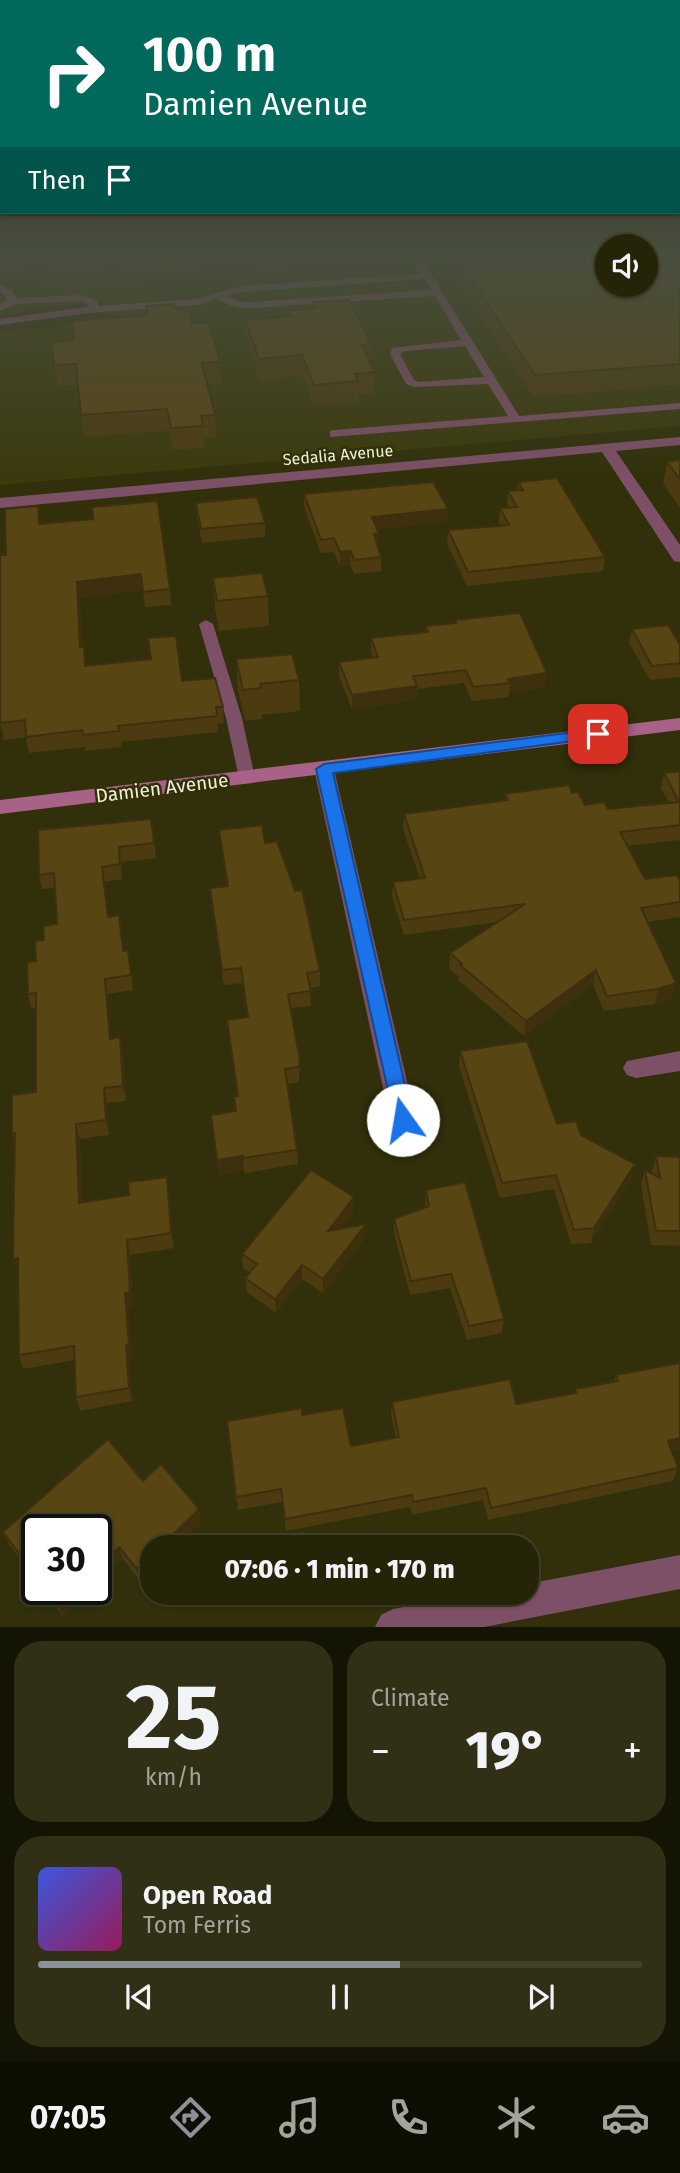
<!DOCTYPE html>
<meta charset="utf-8">
<style>
:root{--surface:#252408;--page:#313016;--text:#f1f3f6;--muted:#a3a49c;--line:#424129;--accent:#8c9099}
body{margin:0;font-family:"Fira Sans",sans-serif;background:var(--page);color:var(--text);height:100vh;display:flex;flex-direction:column;font-size:26px;white-space:nowrap}
*{box-sizing:border-box;margin:0}
p{font-size:23px;color:var(--muted)}
.icon{flex:none;width:38px;height:38px;fill:none;stroke:currentColor;stroke-width:2;stroke-linecap:round;stroke-linejoin:round}
.map{position:relative;height:1627px;overflow:hidden}
.panel{display:flex;flex-direction:column;gap:14px;padding:14px;background:#141404;flex:1}
.panel>*{flex:none}
.banner{position:absolute;left:0px;top:0px;width:681px;height:214px;box-shadow:0 2px 5px #0004,0 0 0 2px var(--line);background:#00695c;color:#fff;overflow:hidden}
.buttons{position:absolute;left:595px;top:234px;display:grid;gap:14px}
.buttons a{display:grid;place-items:center;width:63px;height:63px;border-radius:50%;background:var(--surface);box-shadow:0 2px 5px #0004,0 0 0 2px var(--line);font-size:35px}
.speed{position:absolute;left:21px;top:1514px;display:flex;gap:14px;font-size:35px;font-weight:700;text-align:center}
.speed>*{display:grid;place-content:center;width:91px;height:91px;border-radius:50%;background:var(--surface);box-shadow:0 2px 5px #0004,0 0 0 2px var(--line);line-height:1}
.speed .limit{border:4px solid #111;border-radius:10px;background:#fff;color:#111}
.pin{position:absolute;display:grid;place-items:center;width:60px;height:60px;color:#fff;margin:-30px;border-radius:14px;box-shadow:0 4px 10px #0006}
.me{position:absolute;width:77px;margin:-38px;rotate:347deg;stroke-linejoin:round;filter:drop-shadow(0 0 5px #0008)}
.turn{display:flex;align-items:center;gap:24px;height:147px;padding:0 28px;font-size:32px}
.turn .icon{width:91px;height:91px;stroke-width:2.5}
.turn b{display:block;font-size:49px;line-height:60px}
.then{display:flex;align-items:center;height:66px;padding:0 28px;background:#0003;gap:14px;font-size:26px}
.big{font-size:52px;font-weight:800;line-height:1.1}
.panel .tile{flex:1;display:flex;flex-direction:column;justify-content:center;gap:10px;min-width:0;padding:0 24px;border-radius:28px;background:var(--page)}
.panel .dial{align-items:center;gap:0}
.dial b{font-size:91px;line-height:1}
.song{display:flex;align-items:center;gap:21px}
.cover{width:84px;height:84px;border-radius:10px;background:linear-gradient(135deg,hsl(230 70% 55%),hsl(330 70% 35%))}
.played{height:7px;border-radius:4px;background:linear-gradient(90deg,var(--accent) 60%,var(--line) 60%)}
.keys{display:flex;justify-content:space-around;direction:ltr}
.heat{display:flex;justify-content:space-between;align-items:center;font-size:38px;direction:ltr}
.panel .tiles{flex:1;display:grid;gap:14px;grid-template-columns:1fr 1fr}
.tile:last-child{grid-column:span 2}
.trip{position:absolute;left:140px;top:1535px;width:399px;height:70px;border-radius:28px;background:var(--surface);box-shadow:0 2px 5px #0004,0 0 0 2px var(--line);font-weight:800;line-height:70px;text-align:center}
.dock{display:flex;height:112px;justify-content:space-around;align-items:center;background:#0f0e03;color:var(--muted)}
.dock .icon{width:49px;height:49px}
.dock .selected{color:var(--accent)}
.dock b{font-size:32px;color:var(--text)}
.map>svg:first-child{display:block}
</style>
<div class="map">
<svg width="680" height="1627" viewBox="0 0 680 1627">
<rect width="100%" height="100%" fill="#31300a"/>
<!-- built -->
<path fill="#3b3a0c" d="M0 251H607V285H646L680 251V426L0 485V331L108 322 106 302 51 306 0 316Z"/>
<g fill="none" stroke-linecap="round" stroke-linejoin="round">
<!-- service -->
<g fill="#7d5067" fill-rule="evenodd">
<path d="M407 251H417L519 416 680 403V409L330 437V431L334 430 508 416 488 384 414 387 406 384 390 354 392 348 461 340 435 296 250 308 235 307 216 299 199 305 88 313 0 325V319L87 307 88 304 81 301 16 304 0 311V304L8 300 0 292V285L13 291 17 298 82 295 97 301 98 306 197 299 241 286 421 274ZM424 279 431 290 250 302H240L225 296 241 292ZM465 346 484 377 419 382 414 380 400 354 405 351Z"/>
<path d="M206 620 213 624 242 718 255 778 253 782H241L239 778 226 718 199 624Z"/>
</g>
<!-- minor -->
<g fill="#7d5067" fill-rule="evenodd">
<path d="M680 437V445L616 451 680 545V562L674 561 602 452 0 508V498Z"/>
<path d="M324 762 331 764 334 769 416 1120 412 1128 403 1131 394 1128 390 1120 314 769 317 764Z"/>
<path d="M680 1051V1071L636 1078 627 1075 623 1068 627 1061Z"/>
<path d="M680 1555V1589L484 1627H375L381 1615 393 1609 482 1592H527V1584Z"/>
</g>
<!-- secondary -->
<path fill="#a86187" fill-rule="evenodd" d="M680 718V730L0 814V800Z"/>
</g>
<!-- wall -->
<g fill="#4c3b11">
<path d="M0 251H393V265L251 274 248 264 202 267V276L45 287 43 271 0 273Z"/>
<path d="M438 251H680V385L533 397Z"/>
<path d="M313 302 371 344V364L375 372 374 393 358 395V403L314 406 302 376 260 380 246 340 245 320 289 317V310L313 308Z"/>
<path d="M146 306 176 310 192 323 220 362 222 383 207 384 215 415 216 437 204 438 205 448 173 450 169 431 84 437 78 385 57 387 54 365 74 340 147 316Z"/>
<path d="M680 460V508L663 484 667 462Z"/>
<path d="M518 482 605 557 603 571 467 586 447 544 448 530 501 525 499 522 500 508H509L507 504 508 491 517 490Z"/>
<path d="M304 494 448 509 447 522 378 529 379 547H378L381 557V571L354 574 350 564 340 566 334 552 321 553 304 507Z"/>
<path d="M196 503 265 523V537L202 543 197 516Z"/>
<path d="M41 523 170 589 171 605 145 607 143 590 80 598 82 647 87 666 182 681 223 707 224 723 218 724V732L121 742V747L85 751V747L29 753 26 737 4 740 0 723V559Z"/>
<path d="M213 578 268 596 269 626 219 631 215 608Z"/>
<path d="M455 620 545 687 509 693 508 697 472 701 464 683 417 689 416 700 352 709 339 676V662L373 658 371 652V638L425 632 426 626 455 623Z"/>
<path d="M632 629 680 645V677L650 680 629 643Z"/>
<path d="M236 659 299 680 300 711 262 715V719L245 721 238 690Z"/>
<path d="M680 771V840L627 846 645 879 680 880V917L647 922 672 998 655 1004 604 1011 593 985 524 1036 458 980 459 977 449 968 450 953 497 922 404 935 392 897 393 882 420 879 403 829 404 814 505 801V794L572 793 585 805 608 809 669 803 661 788 664 773Z"/>
<path d="M151 819 156 858 121 862 122 879 105 882 108 917 119 915 124 951 130 965 133 990 107 994 111 1038 123 1052 126 1101 107 1103 109 1135 80 1139 82 1202 169 1191 174 1248 130 1255 133 1306 128 1307 132 1357 129 1358 132 1401 80 1411 76 1397 75 1360 23 1369 19 1355 18 1273 15 1144 12 1134 36 1092V1008L31 1009 28 994 36 961 44 940 57 924 55 888 42 889 39 875Z"/>
<path d="M219 830 265 843 320 971V986L310 988 311 1006 290 1008 300 1061 299 1082 288 1084 297 1150 298 1164 245 1173 244 1170 219 1175 213 1129 235 1111 234 1096H237L227 1020 247 1017 242 983 224 985 211 903 210 888 227 886Z"/>
<path d="M460 1051 557 1124 581 1135 631 1179 591 1243 571 1244 554 1189 500 1198 459 1066Z"/>
<path d="M656 1156 680 1157V1246L651 1245 641 1184 645 1170 653 1174 652 1171Z"/>
<path d="M426 1190 504 1319 502 1333 467 1340 450 1288 410 1295 394 1233V1219L425 1207Z"/>
<path d="M354 1211 340 1229 365 1239 323 1293 302 1279 276 1313 247 1292 245 1278 250 1273 243 1268 242 1254Z"/>
<path d="M616 1375 672 1452 678 1468 673 1481 488 1520 483 1500 412 1515 410 1507 286 1531 282 1502 238 1510 227 1421 302 1415 351 1446 396 1437 391 1415 392 1402 516 1404 574 1393 575 1389 614 1381Z"/>
<path d="M199 1509 201 1522 175 1547H152V1569L140 1581 123 1559 96 1584V1530H37V1582L9 1544 3 1532Z"/>
<path d="M42 1589H91L63 1616Z"/>
</g>
<!-- shaded-wall -->
<g fill="#3e300e">
<path d="M448 509 447 522 372 530V517Z"/>
<path d="M379 533V547H374V534Z"/>
<path d="M351 551 350 564 340 566V552Z"/>
<path d="M141 574 143 590 80 598 83 663 80 647 77 582Z"/>
<path d="M547 673 545 687 509 693 510 683 508 679Z"/>
<path d="M417 686 416 700 352 709V695Z"/>
<path d="M596 970 593 985 524 1036 526 1021Z"/>
<path d="M105 979 107 994 112 1054 110 1039Z"/>
<path d="M676 983 672 998 655 1004 658 989Z"/>
<path d="M120 1037 123 1052 126 1101 123 1086Z"/>
<path d="M104 1088 107 1103 109 1135 106 1120Z"/>
<path d="M76 1124 80 1139 83 1217 79 1203Z"/>
<path d="M243 1156 244 1170 219 1175 217 1160Z"/>
<path d="M635 1164 631 1179 591 1243 594 1228Z"/>
<path d="M167 1177 169 1191 174 1248 171 1233Z"/>
<path d="M354 1197V1211L328 1246V1231Z"/>
<path d="M366 1224 365 1239 323 1293V1279Z"/>
<path d="M127 1240 130 1255 133 1306 128 1307 132 1357 129 1358 132 1401 129 1388 126 1345 125 1293Z"/>
<path d="M18 1258V1273L13 1259Z"/>
<path d="M302 1265V1279L276 1313 275 1299Z"/>
<path d="M680 1438V1450L663 1454 668 1441Z"/>
<path d="M199 1509 201 1522 175 1547H160Z"/>
<path d="M119 1547 123 1559 96 1584V1569Z"/>
<path d="M152 1554V1569L140 1581 137 1569Z"/>
<path d="M75 1589H91L63 1616 58 1605Z"/>
</g>
<!-- building -->
<g fill="#584514" stroke="#3e300e" stroke-width="2">
<path d="M0 251H200H199L201 260 43 270 42 254 0 257Z"/>
<path d="M248 251H368L251 258Z"/>
<path d="M452 251H607V285H646V251H680V364L535 375Z"/>
<path d="M349 300 371 344 362 345 375 372 355 374 358 381 314 385 302 355 259 359 245 320 291 316 289 310 316 308 313 302Z"/>
<path d="M174 304 176 310 188 309 192 323 209 322 220 362 202 363 215 415 201 416 203 426 171 428 167 409 81 415 76 364 54 365 51 342 74 340 73 321 148 315 146 306Z"/>
<path d="M680 460V479L667 462Z"/>
<path d="M557 478 605 557 468 572 448 530 509 525 500 508 517 507 508 491 523 490 518 482Z"/>
<path d="M433 482 448 509 372 517 379 533 374 534 381 557 354 560 351 551 340 552 334 538 321 540 304 494Z"/>
<path d="M257 497 265 523 201 529 196 503Z"/>
<path d="M156 501 158 504 170 589 143 592 141 574 77 582 80 647H84L85 666 151 659 148 638 176 636 182 681 215 678 223 707H216L217 716 118 726 119 731 83 735 82 730 26 737 25 720 0 723V555H6L5 509 38 506 39 524 93 519 92 507Z"/>
<path d="M262 573 268 596 217 601 213 578Z"/>
<path d="M520 613 547 673 508 679 510 683 473 687 466 670 413 676 417 686 352 695 339 662 378 657 371 638 428 632 426 626 456 623 455 620Z"/>
<path d="M668 625 680 645V663L652 666 632 629Z"/>
<path d="M292 654 299 680 260 684 261 688 243 690 236 659Z"/>
<path d="M680 771V825L620 832 645 879 677 875 680 880V902L641 908 676 983 658 989 607 996 596 970 526 1021 460 965 462 964 450 953 525 904 404 920 393 882 425 878 404 814 508 800 505 794 569 785 572 793 578 792 585 805 604 802 608 809 679 802 664 773Z"/>
<path d="M151 819 154 843 119 847 120 864 102 867 108 917 119 915 123 951 128 950 131 975 105 979 110 1039 120 1037 123 1086 104 1088 106 1120 76 1124 79 1203 129 1195 128 1182 167 1177 171 1233 127 1240 130 1292 125 1293 129 1344 126 1345 129 1388 76 1397 74 1346 19 1355 18 1258 13 1259 15 1133 12 1134V1095L36 1092V993L28 994 27 962 36 961 35 941 44 940 43 926 57 924 54 873 39 875 38 830Z"/>
<path d="M262 825 265 843 277 841 295 891 302 890 320 971 307 973 311 991 288 994 300 1061 299 1067 285 1069 297 1150 243 1158V1156L217 1160 211 1115 236 1111 234 1096H238L227 1020 248 1017 241 968 222 970 210 888 228 886 219 830Z"/>
<path d="M527 1041 557 1124 576 1121 581 1135 635 1164 594 1228 574 1230 556 1175 502 1183 460 1051Z"/>
<path d="M656 1156 680 1157V1231H656L645 1170 660 1178Z"/>
<path d="M311 1170 354 1197 328 1231 366 1224 323 1279 302 1265 275 1299 245 1278 257 1264 242 1254Z"/>
<path d="M465 1182 504 1319 469 1326 451 1274 411 1281 394 1219 429 1206 426 1190Z"/>
<path d="M680 1363V1438L668 1441 678 1468 491 1508 486 1488 413 1502 412 1495 285 1519 281 1489 236 1497 227 1421 302 1408V1415L343 1408 351 1446 399 1437 392 1402 510 1379 516 1404 576 1393 575 1389 618 1381 616 1375Z"/>
<path d="M108 1439 143 1481 161 1464 199 1509 160 1547H152V1554L137 1569 119 1547 96 1569V1530H37V1577L3 1532Z"/>
<path d="M46 1589H75L58 1605Z"/>
</g>
<!-- sky -->
<linearGradient id="sky" x2="0" y2="1"><stop stop-color="#1b1a06"/><stop offset="0.53" stop-color="#484e3e"/><stop offset="1" stop-color="#484e3e" stop-opacity="0"/></linearGradient>
<rect width="680" height="478" fill="url(#sky)"/>
<!-- route -->
<path fill="#1a73e8" stroke="#114b97" stroke-width="2" d="M598 729 603 731 605 734 603 737 333 773 413 1120 410 1126 403 1128 396 1126 316 769 324 764Z"/>
<g text-anchor="middle" dominant-baseline="central" stroke-width="5" stroke-linejoin="round" paint-order="stroke">
<!-- far-street labels -->
<g font-size="16" fill="#f0f0d6" stroke="#31300a">
<text transform="translate(338 455) rotate(-5)">Sedalia Avenue</text>
</g>
<!-- street labels -->
<g font-size="19" fill="#f0f0d6" stroke="#31300a">
<text transform="translate(162 788) rotate(-7)">Damien Avenue</text>
</g>
</g>
</svg>
<div class="buttons">
<a><svg class="icon" aria-label="sound" viewBox="0 0 24 24"><path d="M4 9h4l5-4v14l-5-4H4zM17 9q2 3 0 6"/></svg></a>
</div>
<div class="speed"><div class="limit">30</div></div>
<div class="pin" style="left:598px;top:734px;background:#d93025"><svg class="icon" aria-label="arrive" viewBox="0 0 24 24"><path d="M6 21V4h12l-3 4 3 4H6"/></svg></div>
<svg class="me" style="left:403px;top:1120px" viewBox="-20 -20 40 40"><circle r="19" fill="#fff"/><path d="M0-13L10 11 0 6-10 11z" fill="#1a73e8"/></svg>
<div class="trip">07:06 · 1 min · 170 m</div>
<div class="banner">
<div class="turn"><svg class="icon" aria-label="right" viewBox="0 0 24 24"><path d="M7 20v-9h11M14 6l5 5-5 5"/></svg><div><b>100 m</b>Damien Avenue</div></div>
<div class="then">Then<svg class="icon" aria-label="arrive" viewBox="0 0 24 24"><path d="M6 21V4h12l-3 4 3 4H6"/></svg></div>
</div>
</div>
<section class="panel">
<div class="tiles">
<div class="tile dial"><b>25</b><p>km/h</p></div>
<div class="tile"><p>Climate</p>
<div class="heat"><a>−</a><b class="big">19°</b><a>+</a></div>
</div>
<div class="tile">
<div class="song"><i class="cover"></i><div><b>Open Road</b><p>Tom Ferris</p></div></div>
<div class="played"></div>
<div class="keys"><svg class="icon" aria-label="previous" viewBox="0 0 24 24"><path d="M18 5L8 12l10 7zM5 5v14"/></svg><svg class="icon" aria-label="pause" viewBox="0 0 24 24"><path d="M8 5v14M16 5v14"/></svg><svg class="icon" aria-label="next" viewBox="0 0 24 24"><path d="M6 5l10 7-10 7zM19 5v14"/></svg></div>
</div>
</div>
</section>
<nav class="dock">
<b>07:05</b>
<svg class="icon selected" aria-label="directions" viewBox="0 0 24 24"><path d="M12 3l9 9-9 9-9-9zM9 14v-3h6M13 9l2 2-2 2"/></svg>
<svg class="icon" aria-label="music" viewBox="0 0 24 24"><path d="M9 18V5l10-2v13"/><circle cx="6" cy="18" r="3"/><circle cx="16" cy="16" r="3"/></svg>
<svg class="icon" aria-label="phone" viewBox="0 0 24 24"><path d="M5 4h4l2 5-3 2q2 4 5 5l2-3 5 2v4C11 20 4 13 5 4z"/></svg>
<svg class="icon" aria-label="climate" viewBox="0 0 24 24"><path d="M12 3v18M4 7l16 10M4 17L20 7"/></svg>
<svg class="icon" aria-label="car" viewBox="0 0 24 24"><path d="M5 17H2v-5l4-1 3-4h7l3 4 3 1v5h-3M9 17h6M6 11h13"/><circle cx="7" cy="17" r="2"/><circle cx="17" cy="17" r="2"/></svg>
</nav>
